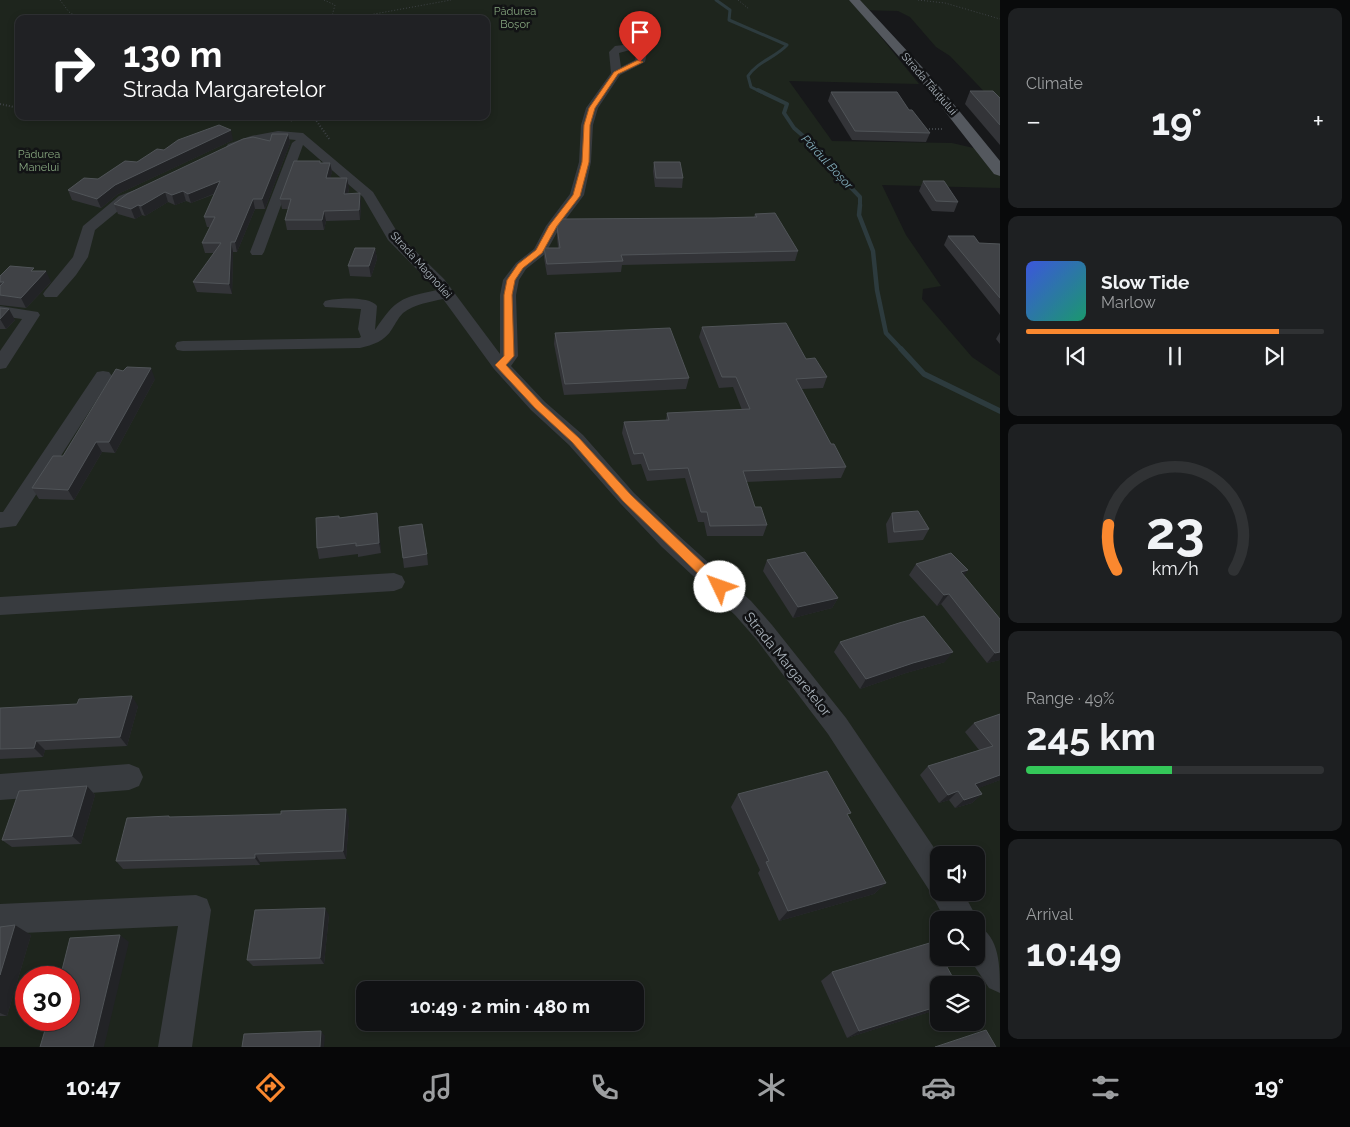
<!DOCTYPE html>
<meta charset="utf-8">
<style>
:root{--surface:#111214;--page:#1e2022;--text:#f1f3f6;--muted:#9c9ea0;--line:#303234;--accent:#fa882f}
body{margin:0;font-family:Raleway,sans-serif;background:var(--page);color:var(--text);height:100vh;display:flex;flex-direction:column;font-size:19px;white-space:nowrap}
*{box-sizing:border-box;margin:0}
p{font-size:16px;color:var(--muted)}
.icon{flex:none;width:28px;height:28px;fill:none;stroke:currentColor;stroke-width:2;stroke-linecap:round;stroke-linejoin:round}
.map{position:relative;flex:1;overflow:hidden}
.panel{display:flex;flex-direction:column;gap:8px;padding:8px;background:#090a0b;width:350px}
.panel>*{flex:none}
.banner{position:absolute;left:15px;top:15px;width:475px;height:105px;border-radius:10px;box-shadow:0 2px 8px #0003,0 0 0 1px var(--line);background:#202124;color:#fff;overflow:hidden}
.fabs{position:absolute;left:930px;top:846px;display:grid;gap:10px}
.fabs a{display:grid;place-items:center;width:55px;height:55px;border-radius:10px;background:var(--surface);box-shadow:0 2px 8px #0003,0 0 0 1px var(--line);font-size:25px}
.speed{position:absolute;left:15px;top:966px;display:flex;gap:10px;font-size:25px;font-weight:700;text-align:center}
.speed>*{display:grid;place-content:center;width:65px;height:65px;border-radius:50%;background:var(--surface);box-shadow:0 2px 8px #0003,0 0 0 1px var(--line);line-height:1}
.speed .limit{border:8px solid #d22;background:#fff;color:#111}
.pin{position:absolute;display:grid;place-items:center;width:42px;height:42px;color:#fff;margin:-51px -21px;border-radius:50% 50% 50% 0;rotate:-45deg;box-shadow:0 0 5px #0007}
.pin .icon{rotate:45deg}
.me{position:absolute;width:55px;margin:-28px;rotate:312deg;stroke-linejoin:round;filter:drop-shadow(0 0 4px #0008)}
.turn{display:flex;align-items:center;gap:18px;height:105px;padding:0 25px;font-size:22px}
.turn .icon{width:65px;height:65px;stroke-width:2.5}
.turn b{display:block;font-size:35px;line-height:42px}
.big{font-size:38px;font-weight:700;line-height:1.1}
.panel .widget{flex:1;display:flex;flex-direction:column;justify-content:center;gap:8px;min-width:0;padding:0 18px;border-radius:10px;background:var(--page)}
.panel .dial{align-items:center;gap:0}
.dial svg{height:130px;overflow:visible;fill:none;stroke:var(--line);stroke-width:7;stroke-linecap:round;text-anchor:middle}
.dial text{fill:var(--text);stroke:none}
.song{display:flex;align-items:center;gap:15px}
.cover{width:60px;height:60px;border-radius:8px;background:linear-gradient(135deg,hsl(230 70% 55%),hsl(160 70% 35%))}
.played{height:5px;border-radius:2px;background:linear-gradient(90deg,var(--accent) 85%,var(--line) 85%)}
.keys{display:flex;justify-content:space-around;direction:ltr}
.heat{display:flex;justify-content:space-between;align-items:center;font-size:28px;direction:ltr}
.charge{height:8px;border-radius:4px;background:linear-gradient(90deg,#34c759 49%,var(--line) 0)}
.trip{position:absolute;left:356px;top:981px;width:288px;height:50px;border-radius:10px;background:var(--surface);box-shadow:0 2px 8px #0003,0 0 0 1px var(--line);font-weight:700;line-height:50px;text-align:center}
.tabs{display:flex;height:80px;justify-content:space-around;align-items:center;background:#070708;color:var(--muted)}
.tabs .icon{width:35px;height:35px}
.tabs .on{color:var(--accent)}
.tabs b{font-size:22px;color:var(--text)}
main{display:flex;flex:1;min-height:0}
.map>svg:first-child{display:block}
</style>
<main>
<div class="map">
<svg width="1000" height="1047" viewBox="0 0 1000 1047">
<rect width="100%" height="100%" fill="#17181a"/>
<!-- green -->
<path fill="#1e251d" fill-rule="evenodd" d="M0 0H1000V108L950 56 936 47 910 17 898 11 859 10 919 84 789 81 832 141 952 143 978 149 1000 176V188L882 185 906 235 941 286 923 289 922 299 972 357 1000 376V1047H0ZM19 19H486V116H19ZM939 855H976V892H939ZM939 920H976V958H939ZM26 978H69V1020H26ZM939 985H976V1022H939ZM365 990H635V1022H365Z"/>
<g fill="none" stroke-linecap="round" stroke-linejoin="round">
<!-- stream-far3 -->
<path stroke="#2d3b3e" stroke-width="3" d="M716 0 730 10 729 20 787 45C775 58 758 61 748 76L751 87 761 92"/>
<!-- stream-far2 -->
<path stroke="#2d3b3e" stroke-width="4" d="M758 90 787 104 784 113 794 128 816 147 832 168 860 197V206"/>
<!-- stream-far1 -->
<path stroke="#2d3b3e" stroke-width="4.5" d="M860 205 859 215 873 251 877 290 886 333 902 350"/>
<!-- stream -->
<path stroke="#2d3b3e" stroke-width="5.5" d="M901 349 924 374 1000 411"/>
<!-- path-far1 -->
<g stroke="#3e4246" stroke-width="1" stroke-dasharray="1 2" stroke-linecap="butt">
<path d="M60 0 69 12 81 19"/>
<path d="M324 0 335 5 332 16 326 19"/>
<path d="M738 0 749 9"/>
<path d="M918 0 945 3 1000 19"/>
<path d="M347 19 451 0"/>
</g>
<!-- path -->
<g stroke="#3e4246" stroke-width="2" stroke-dasharray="1 2" stroke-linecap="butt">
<path d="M0 104 19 108"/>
<path d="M287 116 293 122"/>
<path d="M313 116 330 140"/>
<path d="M923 129H942"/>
</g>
<!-- minor -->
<g fill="#383b3f" fill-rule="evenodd">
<path d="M632 44 647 52 645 62 620 75 598 108 593 125 591 162 584 195 560 227 545 254 526 269 519 280 516 295 518 356 511 366 545 402 583 435 634 493 678 535 751 601 772 625 846 718 939 855V892H963L978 920 977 925C1000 937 1000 966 1000 993L989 988 969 958H976V920H945L931 893 828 734 756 639 735 615 662 547 620 503 569 445 531 410 494 369 443 299C430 302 414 304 403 313 398 318 396 323 392 329 385 341 373 345 360 348L183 351 177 350 175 346 177 342 183 341 359 338 361 337 358 329 361 309 325 307 323 304 325 301C336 298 370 296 377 306L375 330C396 299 400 298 437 290L388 240 363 197 303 145 264 252 262 255H252L250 252 292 143 296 140C273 137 254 145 232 151L226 147 228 144 251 136 278 131 303 133 373 192 399 235 444 279 500 354V295L503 280 516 263 534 249 546 226 570 194 579 162 581 125 586 108 611 73 609 52 615 46ZM630 50 637 53 635 60 621 67 619 53Z"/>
<path d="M140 188 145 189 147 192 145 195 129 202 95 230 88 257 76 275 57 297H45L43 294 45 291 73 257 83 226 119 196Z"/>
<path d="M0 306 38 312 40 315 6 368 0 369V351L22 319 0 316Z"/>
<path d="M103 371 109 372 112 376 16 526 0 528V512H3L97 372Z"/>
<path d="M394 573 402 576 405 582 402 588 394 591 0 615V597Z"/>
<path d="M129 764 139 768 143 777 139 786 129 790 0 800V774Z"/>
<path d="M196 895 207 899 211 910 192 1047H158L178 926 0 934V904Z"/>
</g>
<!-- major -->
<path fill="#54585e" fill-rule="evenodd" d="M849 0H860L934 80 1000 161V176L994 174 925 86Z"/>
</g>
<!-- wall -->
<g fill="#333438">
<path d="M970 91 1000 98V145L965 104Z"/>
<path d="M831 92 909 110 930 133 926 142 852 140 828 101Z"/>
<path d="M288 134 290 143 265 209H255L237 252H233L232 294 197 292 193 282 214 253H205L202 243 210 227H207L204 217 215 194 191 203 186 201 175 205 168 202 145 216 142 215 135 219 118 214 114 204Z"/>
<path d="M233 140 118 194 101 208 72 200 68 190 98 179 164 150Z"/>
<path d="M654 162 683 178 682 188 655 187 653 171Z"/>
<path d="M320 163H330L332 172 330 178 349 188 348 194 361 203 360 220 326 221 324 230H287L285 220 288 209H282L280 199Z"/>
<path d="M923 181 958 202 954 212 932 211 919 191Z"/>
<path d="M755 214 798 251 795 261 622 265 621 272 547 275 544 258V248H558L557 237V227L714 218 754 217Z"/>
<path d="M948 236 979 243 1000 244V315L944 245Z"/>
<path d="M375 248 377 259 371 277 350 276 348 266Z"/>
<path d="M35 271 51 282 26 308 0 305V276Z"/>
<path d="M0 308 15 320 6 329H0Z"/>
<path d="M702 327 806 359 827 377 823 388 802 389 831 444 846 467 841 478 746 482 755 507 767 525 763 536H707L704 522H698L685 478 647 481 641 464 632 465 622 433 624 422 666 420 667 413 742 410 733 387 719 388 699 337Z"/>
<path d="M1000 332V344L996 339Z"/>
<path d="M555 333 689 378 686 389 564 395 554 344Z"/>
<path d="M155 379 115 453 102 452 74 500 39 499 32 488 63 456Z"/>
<path d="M377 513 381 553 358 557V554L319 559 317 548 339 516 340 518Z"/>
<path d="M892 513 929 529 923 540 888 543 886 524Z"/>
<path d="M399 527 427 554 428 565 404 568Z"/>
<path d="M767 560 838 598 832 608 793 618 763 571Z"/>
<path d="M916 564 964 576 1000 619V660L987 663 941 604 937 606 909 575Z"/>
<path d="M840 642 945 662 906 673 860 689 834 652Z"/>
<path d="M138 706 127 746 45 750 43 757 0 759V708Z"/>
<path d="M1000 714V780L978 788 982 794 972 803 955 808 949 800 939 803 920 775 928 766 979 750 965 732 974 723Z"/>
<path d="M87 786 95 795 81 844 12 847 2 840Z"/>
<path d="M738 794 848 816 886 883 874 894 779 921 758 873 760 870 731 807Z"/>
<path d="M169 816 170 817 349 818 346 859 260 862V865L123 869 116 861Z"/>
<path d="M329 915 324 964 253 966 247 960Z"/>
<path d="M0 927 31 935 7 1016H0Z"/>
<path d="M832 972 939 1009 847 1038 821 981Z"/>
</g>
<!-- shaded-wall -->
<g fill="#222326">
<path d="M231 130 233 140 118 194 101 208 97 199 115 185Z"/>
<path d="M288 134 290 143 265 209 262 199Z"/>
<path d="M330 163 332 172 328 188 326 178Z"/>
<path d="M347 178 349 188 346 203 344 194Z"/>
<path d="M220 181 223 190 191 203 188 194Z"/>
<path d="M183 191 186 201 175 205 172 195Z"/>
<path d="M165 192 168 202 145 216 141 206Z"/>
<path d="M360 193 361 203 360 220 359 210Z"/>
<path d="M253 199 255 209 237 252 235 242Z"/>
<path d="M138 205 142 215 135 219 131 209Z"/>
<path d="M324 211 326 221 324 230 322 220Z"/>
<path d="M231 242 233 252 232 294 229 284Z"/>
<path d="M375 248 377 259 371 277 369 266Z"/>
<path d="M46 271 51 282 26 308 21 298Z"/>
<path d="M9 309 15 320 6 329 0 319Z"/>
<path d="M151 368 155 379 115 453 109 442Z"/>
<path d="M96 442 102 452 74 500 68 490Z"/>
<path d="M377 513 379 524 381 553 379 543Z"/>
<path d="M968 570 961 580V572Z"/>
<path d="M949 594 941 604 937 606 944 595Z"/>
<path d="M838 598 832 608 793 618 798 607Z"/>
<path d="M953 652 945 662 906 673 860 689 866 679 913 663Z"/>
<path d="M1000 652V660L987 663 995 653Z"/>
<path d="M132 696 138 706 127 746 120 737Z"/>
<path d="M36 741 45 750 43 757 34 748Z"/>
<path d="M1000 775V780L966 793 975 784Z"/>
<path d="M87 786 95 795 81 844 72 836Z"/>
<path d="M958 791 949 800 939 803 948 795Z"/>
<path d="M982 794 972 803 955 808 964 800Z"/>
<path d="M346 809 349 818 346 859 343 851Z"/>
<path d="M255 854 260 862V865L255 858Z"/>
<path d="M886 883 874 894 779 921 788 911Z"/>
<path d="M325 908 329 915 324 964 320 958Z"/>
<path d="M15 925 31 935 7 1016 0 1013V975Z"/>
<path d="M120 935 129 942 104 1047H93Z"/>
<path d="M939 1006V1009L847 1038 859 1031Z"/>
<path d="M321 1031 325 1036 324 1047H320Z"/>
</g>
<!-- building -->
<g fill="#404246" stroke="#505458">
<path d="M249 18 269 19H247Z"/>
<path d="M970 91H993L1000 98V125Z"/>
<path d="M831 92H897L909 110H912L930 133 855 131Z"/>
<path d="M219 125 231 130 115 185 97 199 68 190 84 178 98 179 125 161 137 162 157 149 164 150 178 140Z"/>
<path d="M272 134H288L262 199H253L235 242H231L229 284 193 282 221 243H202L215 217H204L220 181 188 194 183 191 172 195 165 192 141 206 138 205 131 209 114 204 127 194 243 139 253 137 270 141Z"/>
<path d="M294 161H320V163H330L326 178H347L344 194 360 193 359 210 324 211 322 220H285L291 199H280Z"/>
<path d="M654 162H680L683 178H656Z"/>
<path d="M923 181H944L958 202 936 201Z"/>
<path d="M775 213 798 251 621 255 623 261 547 264 544 248H560L557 227 562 219 714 218 757 217 755 214Z"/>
<path d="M948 236H974L979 243 1000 244V298Z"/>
<path d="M355 248H375L369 266H348Z"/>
<path d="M10 266 34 268 31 271H46L21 298 0 295V286L4 282H0V276Z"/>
<path d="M0 308 9 309 0 319Z"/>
<path d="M786 323 806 359 815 358 827 377 796 379 831 444H834L846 467 743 471 755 507H761L767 525 710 526 707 512H701L688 468 649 470 643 453 634 454 624 422 669 420 667 413 750 409 736 377H722L702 327Z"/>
<path d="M670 328 689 378 565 384 555 333Z"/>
<path d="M127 367 151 368 109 442H96L68 490 32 488 53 456H63L116 369 123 371Z"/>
<path d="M918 511 929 529 894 532 892 513Z"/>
<path d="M377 513 379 543 356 546V543L317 548 316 518 339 516V518Z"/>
<path d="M422 524 427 554 403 558 399 527Z"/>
<path d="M805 552 838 598 798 607 767 560Z"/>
<path d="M951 553 968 570 961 572 1000 619V652L995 653 949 594 944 595 916 564Z"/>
<path d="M924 616 953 652 913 663 866 679 840 642 899 623Z"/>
<path d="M132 696 120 737 36 741 34 748 0 749V708L77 704 79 699Z"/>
<path d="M1000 714V775L975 784 982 794 964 800 958 791 948 795 928 766 993 746 974 723Z"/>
<path d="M827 771 851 813 847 814 886 883 788 911 766 862 769 861 738 794Z"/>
<path d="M87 786 72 836 2 840 19 791Z"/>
<path d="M346 809 343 851 255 854V858L116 861 127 818 169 816V817L281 814V811Z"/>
<path d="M325 908 320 958 247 960 255 910Z"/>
<path d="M15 925 0 975V927Z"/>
<path d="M120 935 93 1047H40L48 1020H69V978H60L70 938Z"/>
<path d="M933 942 939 952V958H942L957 985H939V1006L859 1031 832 972Z"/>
<path d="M986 1030 996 1047H935Z"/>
<path d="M321 1031 320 1047H242L244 1034Z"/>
</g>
<!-- route -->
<path fill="#fa882f" stroke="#a2581f" d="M638 60 643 62 618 74 595 108 590 125 589 162 580 196 557 226 542 253 523 268 515 280 512 295 514 356 506 365 542 404 579 438 631 495 724 583 726 587 724 590H715L623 501 572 442 535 408 495 365 504 356V295L507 280 518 264 536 250 549 226 573 195 582 162 584 125 589 108 614 72Z"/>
<g text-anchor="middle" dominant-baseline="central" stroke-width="5" stroke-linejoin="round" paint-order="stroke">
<!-- far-park labels -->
<g font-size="11" fill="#86a67f" stroke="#121315">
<text x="515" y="11">Pădurea<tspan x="515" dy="13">Boșor</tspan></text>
<text x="39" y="154">Pădurea<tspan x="39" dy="13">Manelui</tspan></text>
</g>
<!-- far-street labels -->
<g font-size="11" fill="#a9b2ba" stroke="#121315">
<text transform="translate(929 84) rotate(49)">Strada Tăuțiului</text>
<text transform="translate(421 265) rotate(48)">Strada Magnoliei</text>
</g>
<!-- far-water labels -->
<g font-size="12" font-style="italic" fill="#7fa9b6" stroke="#121315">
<text transform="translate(827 162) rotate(47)">Pârâul Boșor</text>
</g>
<!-- street labels -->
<g font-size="14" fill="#a9b2ba" stroke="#121315">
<text transform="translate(788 664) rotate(51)">Strada Margaretelor</text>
</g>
</g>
</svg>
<div class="fabs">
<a><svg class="icon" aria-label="sound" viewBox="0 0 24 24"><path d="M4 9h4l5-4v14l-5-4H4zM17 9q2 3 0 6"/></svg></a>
<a><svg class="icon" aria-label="search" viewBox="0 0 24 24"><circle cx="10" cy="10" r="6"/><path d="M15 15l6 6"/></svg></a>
<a><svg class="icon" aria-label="layers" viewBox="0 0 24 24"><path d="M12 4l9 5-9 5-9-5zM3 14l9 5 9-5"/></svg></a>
</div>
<div class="speed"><div class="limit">30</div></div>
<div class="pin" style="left:640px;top:62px;background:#d93025"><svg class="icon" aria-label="arrive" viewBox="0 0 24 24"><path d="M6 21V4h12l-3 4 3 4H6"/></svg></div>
<svg class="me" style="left:720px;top:587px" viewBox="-20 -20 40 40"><circle r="19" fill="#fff"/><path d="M0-13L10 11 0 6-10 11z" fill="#fa882f"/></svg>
<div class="trip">10:49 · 2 min · 480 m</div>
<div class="banner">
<div class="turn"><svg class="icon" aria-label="right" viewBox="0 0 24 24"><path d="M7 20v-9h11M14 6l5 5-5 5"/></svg><div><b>130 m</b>Strada Margaretelor</div></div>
</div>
</div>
<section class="panel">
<div class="widget"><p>Climate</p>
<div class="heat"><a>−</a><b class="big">19°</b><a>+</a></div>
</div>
<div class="widget">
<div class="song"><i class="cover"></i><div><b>Slow Tide</b><p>Marlow</p></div></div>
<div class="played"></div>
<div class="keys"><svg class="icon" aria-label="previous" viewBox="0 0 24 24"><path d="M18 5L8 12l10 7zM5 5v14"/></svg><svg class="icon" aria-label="pause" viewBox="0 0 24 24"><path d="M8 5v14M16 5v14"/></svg><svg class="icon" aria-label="next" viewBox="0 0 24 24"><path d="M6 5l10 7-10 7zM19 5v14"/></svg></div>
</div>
<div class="widget dial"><svg viewBox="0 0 100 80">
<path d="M14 69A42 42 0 1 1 86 69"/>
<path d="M14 69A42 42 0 0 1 9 41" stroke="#fa882f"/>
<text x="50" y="56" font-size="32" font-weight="700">23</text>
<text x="50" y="72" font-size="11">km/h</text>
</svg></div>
<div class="widget"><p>Range · 49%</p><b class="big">245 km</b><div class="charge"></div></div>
<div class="widget"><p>Arrival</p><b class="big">10:49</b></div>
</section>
</main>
<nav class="tabs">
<b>10:47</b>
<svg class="icon on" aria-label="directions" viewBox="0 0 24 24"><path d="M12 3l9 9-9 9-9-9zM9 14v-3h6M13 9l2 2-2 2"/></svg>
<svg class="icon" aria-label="music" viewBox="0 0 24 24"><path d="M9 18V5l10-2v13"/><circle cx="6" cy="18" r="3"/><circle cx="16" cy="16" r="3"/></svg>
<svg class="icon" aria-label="phone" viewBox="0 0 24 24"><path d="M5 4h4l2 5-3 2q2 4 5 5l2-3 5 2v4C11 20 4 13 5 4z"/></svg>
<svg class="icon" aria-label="climate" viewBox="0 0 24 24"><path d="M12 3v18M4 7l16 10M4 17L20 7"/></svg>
<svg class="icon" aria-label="car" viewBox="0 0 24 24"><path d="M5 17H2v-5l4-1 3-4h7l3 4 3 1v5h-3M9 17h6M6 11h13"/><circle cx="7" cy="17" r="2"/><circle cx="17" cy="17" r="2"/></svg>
<svg class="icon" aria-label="filters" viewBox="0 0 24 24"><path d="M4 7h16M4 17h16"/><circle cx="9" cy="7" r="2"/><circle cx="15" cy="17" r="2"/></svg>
<b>19°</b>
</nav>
